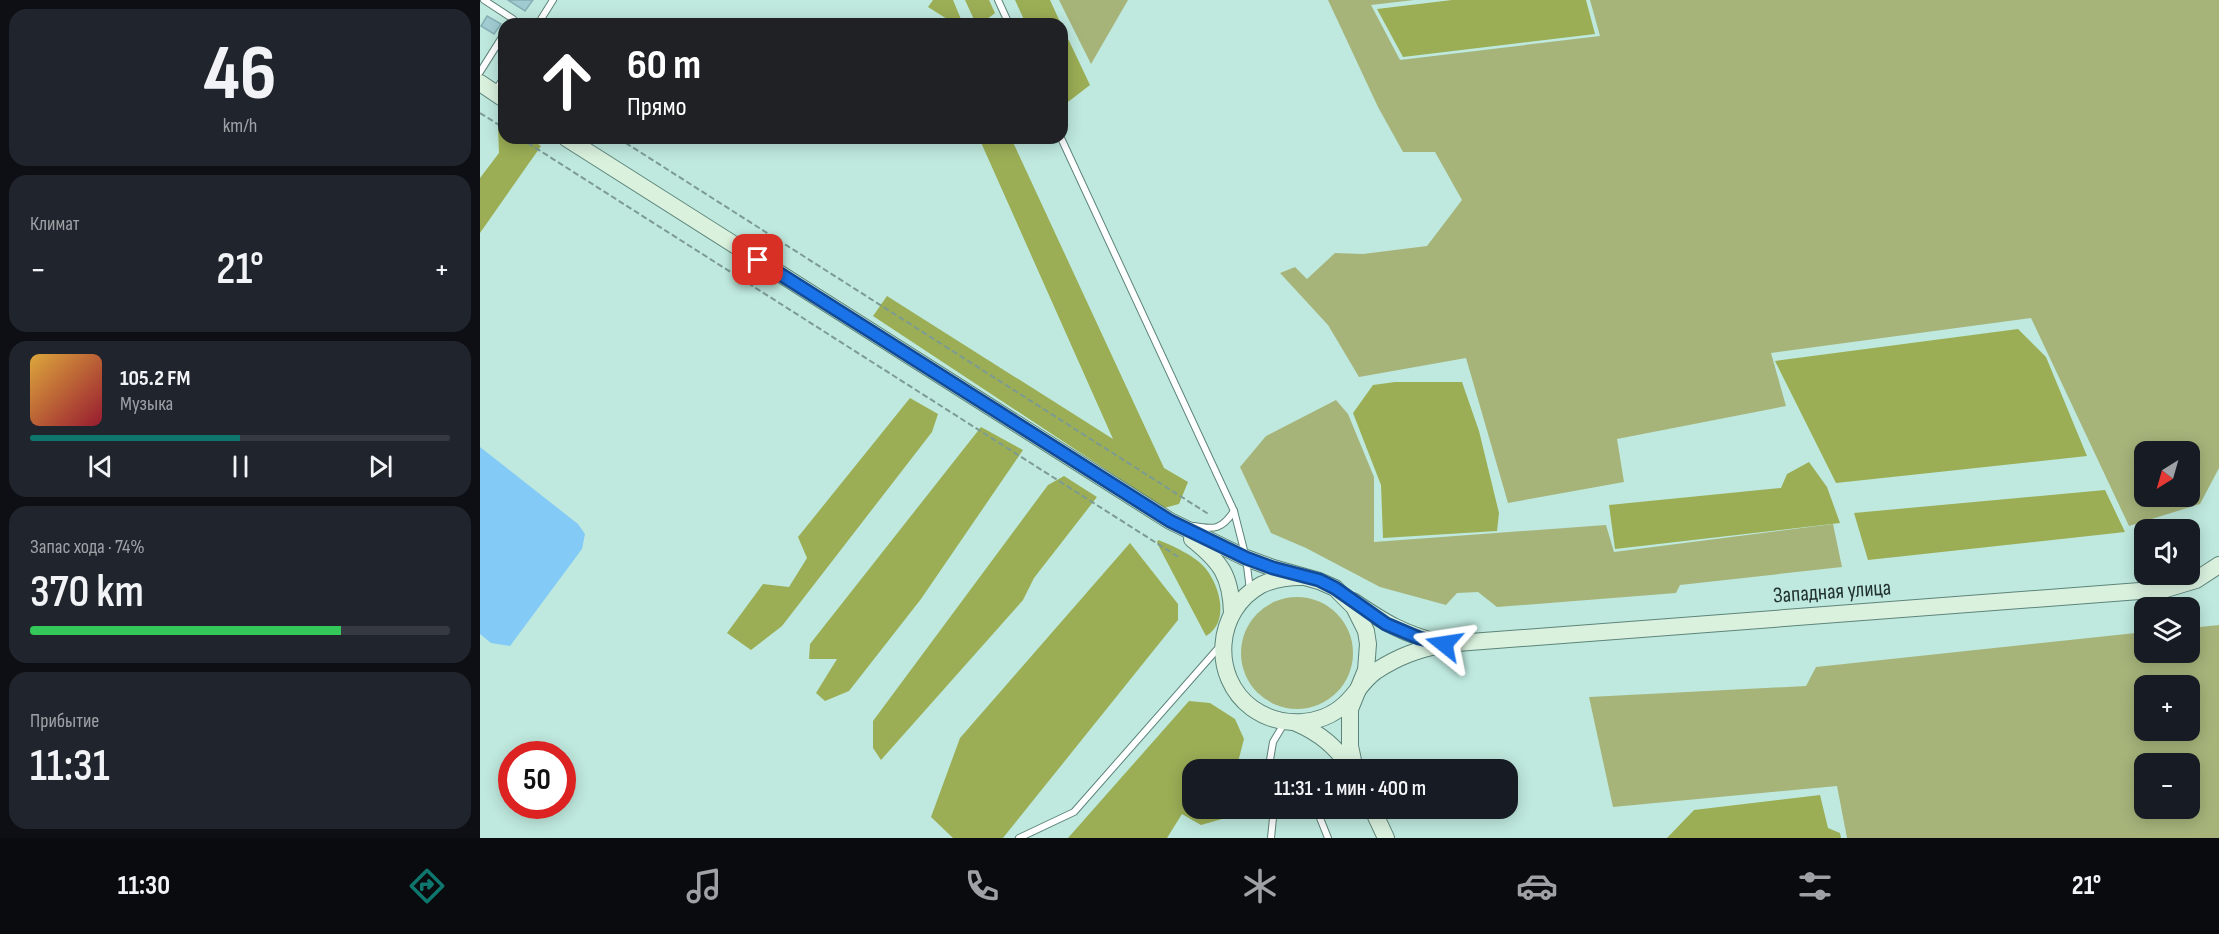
<!DOCTYPE html>
<html lang="ru">
<meta charset="utf-8">
<style>
:root{--surface:#171b24;--page:#20242c;--text:#f1f3f6;--muted:#9ea1a6;--line:#363941;--accent:#0f766e}
body{margin:0;font-family:"Sofia Sans Condensed",sans-serif;background:var(--page);color:var(--text);height:100vh;display:flex;flex-direction:column;font-size:22px;white-space:nowrap}
*{box-sizing:border-box;margin:0}
p{font-size:20px;color:var(--muted)}
.icon{flex:none;width:33px;height:33px;fill:none;stroke:currentColor;stroke-width:2;stroke-linecap:round;stroke-linejoin:round}
.map{position:relative;flex:1;overflow:hidden}
.panel{display:flex;flex-direction:column;gap:9px;padding:9px;background:#0d0f14;width:480px}
.panel>*{flex:none}
.guide{position:absolute;left:18px;top:18px;width:570px;height:126px;border-radius:18px;box-shadow:0 3px 15px #0003;background:#202124;color:#fff;overflow:hidden}
.needle{width:39px;rotate:217deg}
.fabs{position:absolute;left:1654px;top:441px;display:grid;gap:12px}
.fabs a{display:grid;place-items:center;width:66px;height:66px;border-radius:12px;background:var(--surface);box-shadow:0 3px 15px #0003;font-size:30px}
.speed{position:absolute;left:18px;top:741px;display:flex;gap:12px;font-size:30px;font-weight:700;text-align:center}
.speed>*{display:grid;place-content:center;width:78px;height:78px;border-radius:50%;background:var(--surface);box-shadow:0 3px 15px #0003;line-height:1}
.speed .limit{border:9px solid #d22;background:#fff;color:#111}
.pin{position:absolute;display:grid;place-items:center;width:51px;height:51px;color:#fff;margin:-26px;border-radius:12px;box-shadow:0 3px 9px #0006}
.me{position:absolute;width:66px;margin:-33px;rotate:285deg;stroke-linejoin:round;filter:drop-shadow(0 0 4px #0008)}
.turn{display:flex;align-items:center;gap:21px;height:126px;padding:0 30px;font-size:27px}
.turn .icon{width:78px;height:78px;stroke-width:2.5}
.turn b{display:block;font-size:42px;line-height:51px}
.big{font-size:45px;font-weight:600;line-height:1.1}
.panel .card{flex:1;display:flex;flex-direction:column;justify-content:center;gap:9px;min-width:0;padding:0 21px;border-radius:18px;background:var(--page)}
.panel .dial{align-items:center;gap:0}
.dial b{font-size:78px;line-height:1}
.song{display:flex;align-items:center;gap:18px}
.cover{width:72px;height:72px;border-radius:9px;background:linear-gradient(135deg,hsl(40 70% 55%),hsl(350 70% 35%))}
.played{height:6px;border-radius:3px;background:linear-gradient(90deg,var(--accent) 50%,var(--line) 50%)}
.keys{display:flex;justify-content:space-around;direction:ltr}
.heat{display:flex;justify-content:space-between;align-items:center;font-size:33px;direction:ltr}
.charge{height:9px;border-radius:4px;background:linear-gradient(90deg,#34c759 74%,var(--line) 0)}
.trip{position:absolute;left:702px;top:759px;width:336px;height:60px;border-radius:18px;background:var(--surface);box-shadow:0 3px 15px #0003;font-weight:600;line-height:60px;text-align:center}
.dock{display:flex;height:96px;justify-content:space-around;align-items:center;background:#090b0e;color:var(--muted)}
.dock .icon{width:42px;height:42px}
.dock .on{color:var(--accent)}
.dock b{font-size:27px;color:var(--text)}
main{display:flex;flex:1;min-height:0}
.map>svg:first-child{display:block}
</style>
<main>
<section class="panel">
<div class="card dial"><b>46</b><p>km/h</p></div>
<div class="card"><p>Климат</p>
<div class="heat"><a>−</a><b class="big">21°</b><a>+</a></div>
</div>
<div class="card">
<div class="song"><i class="cover"></i><div><b>105.2 FM</b><p>Музыка</p></div></div>
<div class="played"></div>
<div class="keys"><svg class="icon" aria-label="previous" viewBox="0 0 24 24"><path d="M18 5L8 12l10 7zM5 5v14"/></svg><svg class="icon" aria-label="pause" viewBox="0 0 24 24"><path d="M8 5v14M16 5v14"/></svg><svg class="icon" aria-label="next" viewBox="0 0 24 24"><path d="M6 5l10 7-10 7zM19 5v14"/></svg></div>
</div>
<div class="card"><p>Запас хода · 74%</p><b class="big">370 km</b><div class="charge"></div></div>
<div class="card"><p>Прибытие</p><b class="big">11:31</b></div>
</section>
<div class="map">
<svg width="1739" height="838" viewBox="0 0 1739 838">
<rect width="100%" height="100%" fill="#bfe9de"/>
<!-- green -->
<g fill="#a6b47a" fill-rule="evenodd">
<path d="M579 0H648L611 64Z"/>
<path d="M848 0H934L891 5 920 60 1120 36 1110 0H1739V468L1720 504 1649 526 1551 318 1291 353 1306 406 1137 439 1144 482 1028 503 986 358 879 377 848 325 800 273 815 267 827 279 855 253 883 254 947 246 982 200 955 152H923L898 107ZM1665 452H1710V496H1665Z"/>
<path d="M856 400 868 414 894 477V542L1126 525 1134 552 1353 524 1362 567 1200 585 1196 593 1017 607 998 592 977 593 966 605 900 587 826 548 791 533 760 467 786 436Z"/>
<circle cx="817" cy="653" r="56"/>
<path d="M1739 625V838H1367L1357 786 1133 807 1109 697 1326 686 1336 667 1665 632V652H1710V628ZM1665 686H1710V730H1665ZM1665 764H1710V808H1665Z"/>
</g>
<!-- forest -->
<g fill="#9bae55">
<path d="M453 0H473L483 24H475L448 7Z"/>
<path d="M485 0H509L515 13 501 24H496Z"/>
<path d="M535 0H570L581 24H546Z"/>
<path d="M972 0H1106L1115 34 923 57 897 9Z"/>
<path d="M582 26 610 85 584 105 582 101Z"/>
<path d="M22 122 24 123V138H49L61 146 0 233V178L19 153 18 128Z"/>
<path d="M499 138H531L684 468 708 482 699 504 684 508 393 316 407 296 633 439Z"/>
<path d="M1538 329 1566 357 1607 456 1356 483 1295 361Z"/>
<path d="M915 382H982L999 431 1019 513 1017 531 903 538 901 485 873 413 893 385Z"/>
<path d="M430 398 458 414 452 432 302 626 271 650 247 633 283 584 309 587 327 558 318 537Z"/>
<path d="M501 427 543 450 441 599 369 691 345 701 336 693 357 659H329L330 644Z"/>
<path d="M1329 462 1347 487 1360 523 1135 549 1129 505 1301 488 1307 474Z"/>
<path d="M584 476 617 497 554 578 543 600 401 760 393 748V721L568 485Z"/>
<path d="M1625 490 1645 532 1388 560 1374 513Z"/>
<path d="M678 540C692 545 717 557 726 569 740 587 750 622 726 636L677 543Z"/>
<path d="M650 543 698 604V620L523 838H473L451 817 480 738Z"/>
<path d="M709 701 730 703 755 719 764 739 758 762 761 769 712 770V808L751 809 742 819 721 825 702 814 687 838H588Z"/>
<path d="M1340 795 1348 828 1360 833 1361 838H1187L1214 810Z"/>
</g>
<!-- water -->
<path fill="#83cbf6" d="M0 447 98 524 105 534 102 549 30 646 11 643 0 634Z"/>
<!-- building -->
<g fill="#a0cbd1" stroke="#85afb5" stroke-width="1.5">
<path d="M28 0H53L45 11Z"/>
<path d="M7 16 21 24 14 34 1 26Z"/>
</g>
<g fill="none" stroke-linecap="round" stroke-linejoin="round">
<!-- service casing -->
<g stroke="#5d847a" stroke-width="8">
<g id="service">
<path d="M4 0 33 19 30 24"/>
<path d="M518 0 529 24"/>
<path d="M58 24 73 0"/>
<path d="M0 72 24 34"/>
<path d="M15 92 24 77"/>
<path d="M581 138 754 511 766 558 770 590"/>
<path d="M714 526C735 530 742 529 754 511"/>
<path d="M796 770 790 760 793 742 805 722"/>
<path d="M836 808 848 838"/>
<path d="M539 838 594 812 741 645"/>
<path d="M791 838 794 808"/>
</g>
</g>
<!-- secondary casing -->
<g stroke="#5d847a" stroke-width="18">
<g id="secondary">
<path d="M0 83 24 99"/>
<path d="M86 138 690 521 766 558 793 568 839 581 855 588 874 607 886 631 888 644 886 670 870 709V746L875 770"/>
<path d="M712 539C741 562 751 576 752 613"/>
<path d="M821 577C807 577 794 579 781 585 735 610 730 677 772 708 800 728 840 727 865 704 877 693 883 680 896 671 919 656 937 650 964 644L1686 589 1716 580 1739 565"/>
<path d="M873 601C904 622 923 634 960 643"/>
<path d="M816 723C842 734 855 747 873 770"/>
<path d="M892 808 906 838"/>
</g>
</g>
<!-- path -->
<g stroke="#7c9b93" stroke-width="2" stroke-dasharray="6 3" stroke-linecap="butt">
<path d="M18 62 24 66"/>
<path d="M0 113 24 128"/>
<path d="M40 138 700 558"/>
<path d="M138 138 730 515"/>
</g>
<!-- service -->
<use href="#service" stroke="#fff" stroke-width="6"/>
<!-- secondary -->
<use href="#secondary" stroke="#daf1de" stroke-width="16"/>
</g>
<g fill="none" stroke-linecap="round" stroke-linejoin="round">
<!-- route casing -->
<g stroke="#114b97" stroke-width="15">
<path id="route" d="M278 260 690 521 766 558 793 568 839 580 855 588 906 624 939 638 964 644"/>
</g>
<!-- route -->
<use href="#route" stroke="#1a73e8" stroke-width="10"/>
</g>
<g text-anchor="middle" dominant-baseline="central" stroke-width="5" stroke-linejoin="round" paint-order="stroke">
<!-- street labels -->
<g font-size="22" fill="#22322e" stroke="#bfe9de">
<text transform="translate(1352 592) rotate(-4)">Западная улица</text>
</g>
</g>
</svg>
<div class="fabs">
<a><svg class="needle" viewBox="-14 -14 28 28"><path d="M0-13l5 13h-10z" fill="#e53935"/><path d="M0 13l5-13h-10z" fill="#9ea1a6"/></svg></a>
<a><svg class="icon" aria-label="sound" viewBox="0 0 24 24"><path d="M4 9h4l5-4v14l-5-4H4zM17 9q2 3 0 6"/></svg></a>
<a><svg class="icon" aria-label="layers" viewBox="0 0 24 24"><path d="M12 4l9 5-9 5-9-5zM3 14l9 5 9-5"/></svg></a>
<a>+</a>
<a>−</a>
</div>
<div class="speed"><div class="limit">50</div></div>
<div class="pin" style="left:278px;top:260px;background:#d93025"><svg class="icon" aria-label="arrive" viewBox="0 0 24 24"><path d="M6 21V4h12l-3 4 3 4H6"/></svg></div>
<svg class="me" style="left:964px;top:644px" viewBox="-20 -20 40 40"><path d="M0-17L14 15 0 8-14 15z" fill="#1a73e8" stroke="#fff" stroke-width="4"/></svg>
<div class="trip">11:31 · 1 мин · 400 m</div>
<div class="guide">
<div class="turn"><svg class="icon" aria-label="ahead" viewBox="0 0 24 24"><path d="M12 20V5M6 11l6-6 6 6"/></svg><div><b>60 m</b>Прямо</div></div>
</div>
</div>
</main>
<nav class="dock">
<b>11:30</b>
<svg class="icon on" aria-label="directions" viewBox="0 0 24 24"><path d="M12 3l9 9-9 9-9-9zM9 14v-3h6M13 9l2 2-2 2"/></svg>
<svg class="icon" aria-label="music" viewBox="0 0 24 24"><path d="M9 18V5l10-2v13"/><circle cx="6" cy="18" r="3"/><circle cx="16" cy="16" r="3"/></svg>
<svg class="icon" aria-label="phone" viewBox="0 0 24 24"><path d="M5 4h4l2 5-3 2q2 4 5 5l2-3 5 2v4C11 20 4 13 5 4z"/></svg>
<svg class="icon" aria-label="climate" viewBox="0 0 24 24"><path d="M12 3v18M4 7l16 10M4 17L20 7"/></svg>
<svg class="icon" aria-label="car" viewBox="0 0 24 24"><path d="M5 17H2v-5l4-1 3-4h7l3 4 3 1v5h-3M9 17h6M6 11h13"/><circle cx="7" cy="17" r="2"/><circle cx="17" cy="17" r="2"/></svg>
<svg class="icon" aria-label="filters" viewBox="0 0 24 24"><path d="M4 7h16M4 17h16"/><circle cx="9" cy="7" r="2"/><circle cx="15" cy="17" r="2"/></svg>
<b>21°</b>
</nav>
